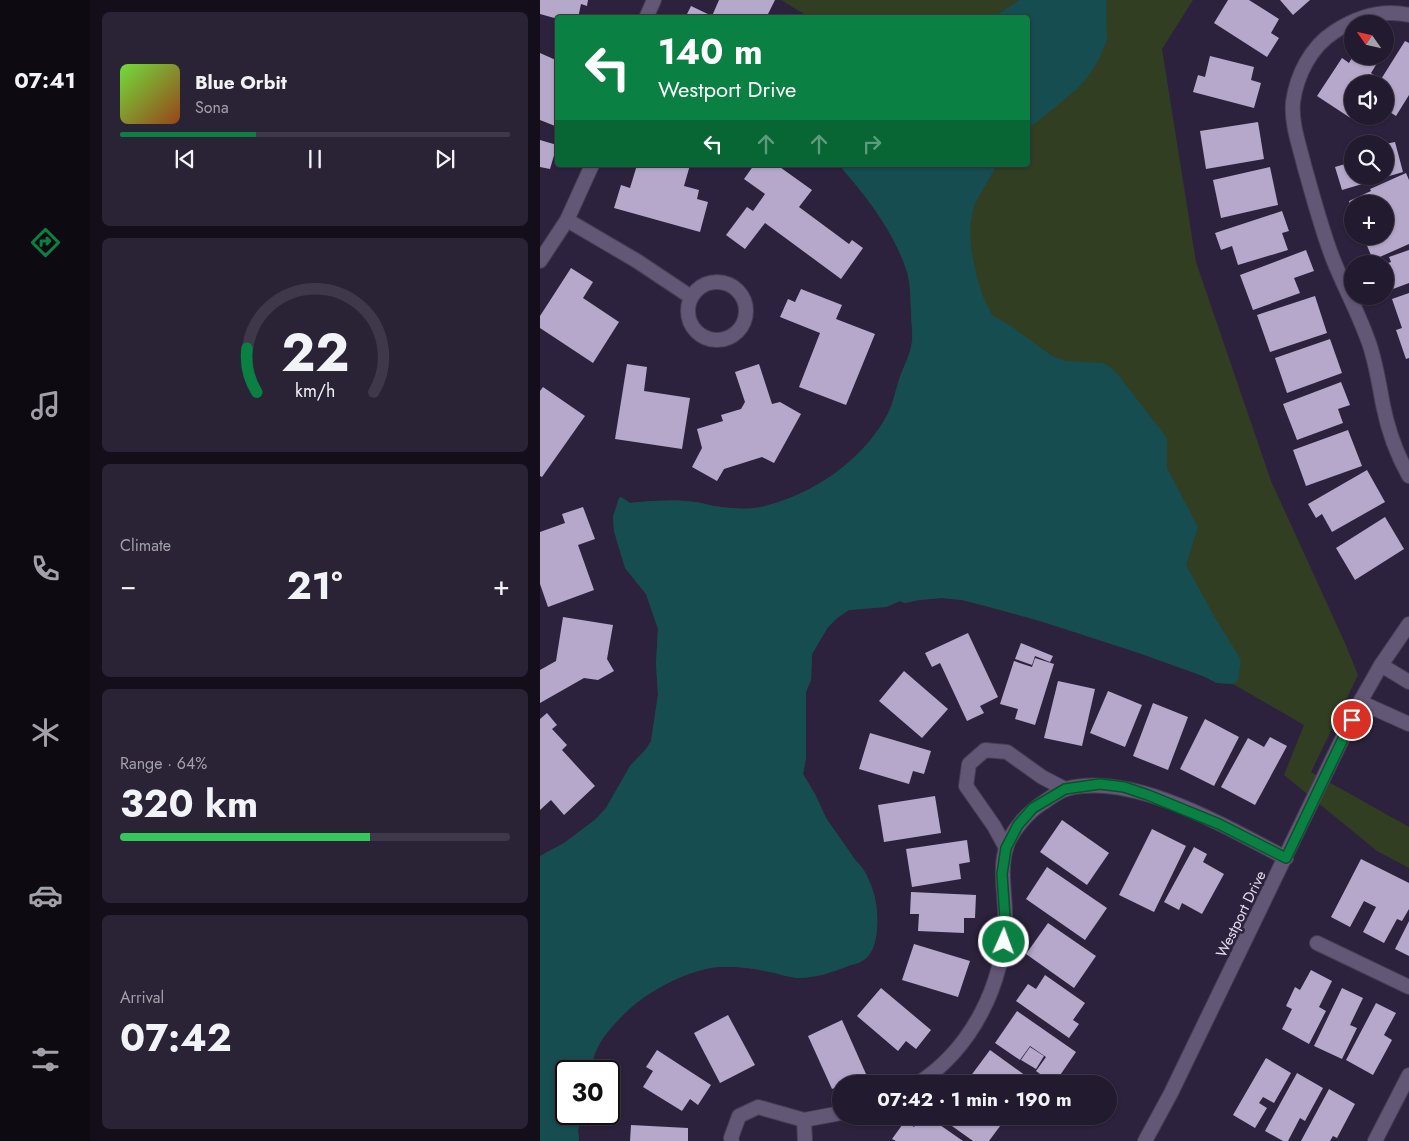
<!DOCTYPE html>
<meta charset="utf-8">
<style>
:root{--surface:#221a2e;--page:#2a2336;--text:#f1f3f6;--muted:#a2a1aa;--line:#3f384a;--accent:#0b8043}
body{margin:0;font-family:Jost,sans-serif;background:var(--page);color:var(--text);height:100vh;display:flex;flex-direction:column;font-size:19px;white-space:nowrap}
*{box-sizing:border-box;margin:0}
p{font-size:16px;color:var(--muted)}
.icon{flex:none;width:28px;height:28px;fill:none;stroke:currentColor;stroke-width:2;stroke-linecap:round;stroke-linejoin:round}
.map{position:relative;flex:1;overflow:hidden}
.side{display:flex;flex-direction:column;gap:12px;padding:12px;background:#130e19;width:450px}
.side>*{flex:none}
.top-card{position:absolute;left:15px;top:15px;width:475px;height:152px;border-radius:5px;box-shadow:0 1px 4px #0004,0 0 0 1px var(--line);background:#0b8043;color:#fff;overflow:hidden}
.needle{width:32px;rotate:304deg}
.buttons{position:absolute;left:804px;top:15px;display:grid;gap:10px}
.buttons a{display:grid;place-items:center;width:50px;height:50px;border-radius:50%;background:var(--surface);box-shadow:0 1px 4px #0004,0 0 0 1px var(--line);font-size:25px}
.speed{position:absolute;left:15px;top:1060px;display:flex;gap:10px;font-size:25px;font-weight:700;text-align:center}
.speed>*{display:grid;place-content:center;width:65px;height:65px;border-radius:50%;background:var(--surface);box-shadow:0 1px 4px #0004,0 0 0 1px var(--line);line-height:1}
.speed .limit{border:2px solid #111;border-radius:8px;background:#fff;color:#111}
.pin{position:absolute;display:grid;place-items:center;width:42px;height:42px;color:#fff;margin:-21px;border:2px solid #fff;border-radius:50%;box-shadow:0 1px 5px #0007}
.me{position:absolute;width:55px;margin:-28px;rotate:2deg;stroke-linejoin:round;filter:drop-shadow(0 0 4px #0008)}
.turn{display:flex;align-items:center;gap:18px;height:105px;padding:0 20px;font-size:22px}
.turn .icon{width:65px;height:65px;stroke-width:2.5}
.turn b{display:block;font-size:35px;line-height:42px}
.lanes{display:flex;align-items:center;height:48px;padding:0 20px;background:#0003;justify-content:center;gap:25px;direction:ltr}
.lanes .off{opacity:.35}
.big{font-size:38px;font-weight:700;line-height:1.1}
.side .card{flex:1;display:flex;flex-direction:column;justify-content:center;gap:8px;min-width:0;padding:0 18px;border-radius:8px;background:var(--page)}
.side .dial{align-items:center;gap:0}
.dial svg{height:130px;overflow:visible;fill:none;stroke:var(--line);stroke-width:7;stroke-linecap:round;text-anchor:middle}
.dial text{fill:var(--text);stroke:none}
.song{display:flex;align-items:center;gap:15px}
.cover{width:60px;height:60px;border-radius:8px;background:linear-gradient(135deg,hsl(100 70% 55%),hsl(20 70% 35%))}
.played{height:5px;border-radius:2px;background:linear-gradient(90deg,var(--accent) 35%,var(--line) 35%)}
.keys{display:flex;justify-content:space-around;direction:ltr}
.heat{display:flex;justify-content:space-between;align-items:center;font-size:28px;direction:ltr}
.charge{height:8px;border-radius:4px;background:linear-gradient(90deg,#34c759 64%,var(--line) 0)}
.trip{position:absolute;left:292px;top:1075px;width:285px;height:50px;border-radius:25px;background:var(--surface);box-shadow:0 1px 4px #0004,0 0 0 1px var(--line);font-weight:700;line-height:50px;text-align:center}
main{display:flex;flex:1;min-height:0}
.dock{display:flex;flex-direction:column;width:90px;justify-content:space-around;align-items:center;background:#0e0a12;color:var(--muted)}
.dock .icon{width:35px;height:35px}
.dock .selected{color:var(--accent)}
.dock b{font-size:22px;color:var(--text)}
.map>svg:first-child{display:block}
</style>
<main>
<nav class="dock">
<b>07:41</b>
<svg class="icon selected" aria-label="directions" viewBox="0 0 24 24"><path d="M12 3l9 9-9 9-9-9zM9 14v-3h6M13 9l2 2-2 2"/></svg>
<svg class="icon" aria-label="music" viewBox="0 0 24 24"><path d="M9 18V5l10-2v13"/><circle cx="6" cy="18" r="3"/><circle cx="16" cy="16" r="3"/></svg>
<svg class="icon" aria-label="phone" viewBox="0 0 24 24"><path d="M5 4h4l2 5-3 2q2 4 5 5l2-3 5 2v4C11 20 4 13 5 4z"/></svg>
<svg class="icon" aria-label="climate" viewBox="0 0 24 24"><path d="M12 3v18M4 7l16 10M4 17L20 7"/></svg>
<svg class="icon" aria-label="car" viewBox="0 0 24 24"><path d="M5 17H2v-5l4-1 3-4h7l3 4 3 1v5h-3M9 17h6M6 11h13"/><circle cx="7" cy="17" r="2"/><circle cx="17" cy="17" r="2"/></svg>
<svg class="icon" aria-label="filters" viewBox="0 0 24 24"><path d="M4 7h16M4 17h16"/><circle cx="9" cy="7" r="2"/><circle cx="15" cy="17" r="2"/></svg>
</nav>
<section class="side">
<div class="card">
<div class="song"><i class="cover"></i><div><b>Blue Orbit</b><p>Sona</p></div></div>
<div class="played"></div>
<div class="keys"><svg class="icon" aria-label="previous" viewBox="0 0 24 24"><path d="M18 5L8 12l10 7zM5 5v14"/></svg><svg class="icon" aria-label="pause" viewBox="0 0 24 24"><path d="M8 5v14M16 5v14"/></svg><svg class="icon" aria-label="next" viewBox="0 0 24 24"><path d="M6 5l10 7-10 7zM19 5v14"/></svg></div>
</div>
<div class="card dial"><svg viewBox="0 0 100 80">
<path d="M14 69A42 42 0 1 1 86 69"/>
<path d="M14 69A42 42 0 0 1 8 42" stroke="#0b8043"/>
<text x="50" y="56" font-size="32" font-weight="700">22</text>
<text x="50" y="72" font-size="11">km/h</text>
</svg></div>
<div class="card"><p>Climate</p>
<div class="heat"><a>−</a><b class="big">21°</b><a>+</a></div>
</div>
<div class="card"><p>Range · 64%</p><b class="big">320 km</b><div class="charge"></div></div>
<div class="card"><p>Arrival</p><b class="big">07:42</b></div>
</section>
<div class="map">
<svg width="869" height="1141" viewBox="0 0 869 1141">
<rect width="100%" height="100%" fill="#2d223d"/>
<!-- green -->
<path fill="#313e22" d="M241 0H653L622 49 656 262 731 481 805 643 818 675 771 772 869 827V868L837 851 744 775 764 725 693 684 677 683 663 676 596 652 500 621 422 600 402 598 379 600 365 603 360 601 346 607 309 610 297 618 288 627 272 654 271 680 266 692V758L263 774 275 794 286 818 316 861C327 870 337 898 337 913 338 928 337 953 322 961 318 964 313 964 308 966 291 973 275 978 257 978 249 977 242 975 235 973 216 969 198 966 178 967 146 970 104 993 82 1016 67 1032 52 1048 52 1071H26V1114H42L38 1130 39 1141H0V856L24 843 56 819 66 808 90 766 106 749 111 741 118 695 116 663 118 629 106 594 85 568 74 531 73 517 79 498 81 497 90 503C111 501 133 499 154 502 159 502 164 504 169 505 185 508 209 511 225 506 273 494 320 462 345 419 353 406 355 391 360 377 364 365 371 354 372 341 373 331 371 321 371 311 370 297 371 283 366 269 353 230 326 196 299 165H488V18L269 17Z"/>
<!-- water -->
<g fill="#164d51">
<path d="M480 0H566L567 40 558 61 547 78 536 90 488 129V18L453 17Z"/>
<path d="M299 165H457L434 205 430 226 431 249 437 278 444 299 452 315 471 326 512 356 526 361 564 363 576 372 627 438V468L658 527 646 565 674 616 701 660 698 680 693 684 677 683 663 676 596 652 500 621 450 607 422 600 402 598 379 600 365 603 360 601 346 607 309 610 297 618 288 627 272 654 271 680 266 692V758L263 774 275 794 286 818 316 861C328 871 337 897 337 913 338 928 337 953 322 961 318 964 313 964 308 966 291 973 275 978 257 978 249 977 242 975 235 973 216 969 198 966 178 967 146 970 104 993 82 1016 67 1032 52 1048 52 1071H26V1114H42L38 1130 39 1141H0V856L24 843 56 819 66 808 90 766 106 749 111 741 118 695 116 663 118 629 106 594 85 568 74 531 73 517 79 498 81 497 90 503C111 501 133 499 154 502 159 502 164 504 169 505 185 508 209 511 225 506 273 494 320 462 345 419 353 406 355 391 360 377 364 365 371 354 372 341 373 331 371 321 371 311 370 297 371 283 366 269 353 230 326 196 299 165Z"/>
</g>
<!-- building -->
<g fill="#b5a8ca">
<path d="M0 0H48L47 6 41 4 38 18 18 19 0 14Z"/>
<path d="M179 0H235L226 18H145L151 6 172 16Z"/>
<path d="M688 0H709L739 19 731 33 739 38 727 57 674 23Z"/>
<path d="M740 0H770L753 15Z"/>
<path d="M865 41 869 43V95L856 116 845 109V84H838Z"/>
<path d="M0 53 18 61V121L15 126 0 120Z"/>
<path d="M670 56 714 67 711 80 721 83 714 108 653 92 658 75 665 77Z"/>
<path d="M813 56H834L839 60 831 73 839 79 835 84H812V116H814L812 119 777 96 802 58 809 63Z"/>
<path d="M718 122 724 159 666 169 660 131Z"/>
<path d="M0 140 17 145 10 169 0 167Z"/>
<path d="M855 142 863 172 802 190 795 167 812 162V176H845V144Z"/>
<path d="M97 165H150L144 186 159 190 157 199 168 202 160 232 74 208 81 185 90 188Z"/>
<path d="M214 165H237L272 190 259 207 309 244 312 240 323 248 301 279 225 223 205 249 186 235 207 207 213 211 225 194 204 179Z"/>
<path d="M730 167 738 205 681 218 673 180Z"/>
<path d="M866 173 869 180V244L833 260 823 236H845V204H812V210L809 201 831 191 830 189Z"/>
<path d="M742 211 749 231 742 233 748 250 698 265 692 246 681 250 675 233Z"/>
<path d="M766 250 774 271 754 278 760 293 713 310 700 275Z"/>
<path d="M869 250V283L845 292V264L851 262 849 257Z"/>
<path d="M31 268 53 282 43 298 79 322 53 363 0 328V316Z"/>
<path d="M261 289 302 305 296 319 335 334 306 405 259 387 280 333 240 317 248 299 255 302Z"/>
<path d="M869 293V358L866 359 856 330 862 328 852 299Z"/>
<path d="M775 296 787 333 730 352 717 315Z"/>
<path d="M790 339 802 373 747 393 735 358Z"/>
<path d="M87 364 107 367 104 391 150 398 142 449 75 439Z"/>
<path d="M219 364 232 404 240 402 261 414 234 463 222 457 184 469 177 481 152 467 162 448 157 429 183 421 181 415 201 409 205 402 195 372Z"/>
<path d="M801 382 810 405 798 409 803 423 757 440 743 404Z"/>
<path d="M3 387 45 416 2 477 0 476V391Z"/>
<path d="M808 430 822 466 766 486 753 450Z"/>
<path d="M827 470 845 502 792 532 782 514 776 518 768 504Z"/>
<path d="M43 507 55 539 38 545 54 590 8 607 0 584V532L25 523 22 514Z"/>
<path d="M845 517 864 549 815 580 796 548Z"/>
<path d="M23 617 73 625 67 659 74 671 58 680 44 678 0 703V670L16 661Z"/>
<path d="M428 633 458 697 440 706 444 713 427 721 400 663 392 667 385 653Z"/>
<path d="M481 643 513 656 510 662 495 656 492 665 475 659Z"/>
<path d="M495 658 514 664 495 725 475 719 478 709 460 704 474 661 492 667Z"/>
<path d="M364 671 408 709 382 738 339 701Z"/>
<path d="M518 681 555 689 542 746 504 738Z"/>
<path d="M568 691 602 705 585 747 550 733Z"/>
<path d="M613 703 648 717 628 770 593 756Z"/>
<path d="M7 713 17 725 12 729 27 745 22 750 55 786 24 815 11 800 0 810V719Z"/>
<path d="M665 719 699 737 674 786 640 769Z"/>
<path d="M330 733 391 751 384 774 373 771 369 784 319 769Z"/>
<path d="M730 737 747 746 715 805 681 787 708 738 724 747Z"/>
<path d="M395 796 401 833 344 842 338 805Z"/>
<path d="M522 820 569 853 547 885 500 852Z"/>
<path d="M612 829 646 846 614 912 579 895Z"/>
<path d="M427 840 430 862 419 864 421 879 372 887 366 849Z"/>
<path d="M654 847 667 854 663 862 684 874 662 914 642 903 639 910 624 902Z"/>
<path d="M821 859 869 883V909L862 921 857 919 844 943 823 932 836 907 824 901 810 927 791 917Z"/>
<path d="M507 867 567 908 545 940 486 899Z"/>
<path d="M371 892 436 895 435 918H424V933L378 931 379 914H370Z"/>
<path d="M869 921V956L855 949Z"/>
<path d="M508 923 556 956 534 988 486 954Z"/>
<path d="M374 944 430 961 418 997 362 980Z"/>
<path d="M771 970 792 981 779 1007 786 1011 769 1044 742 1029 752 1009 746 1006 755 987 760 990Z"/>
<path d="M505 975 545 1003 533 1020 539 1024 529 1038 476 1001 488 984 496 989Z"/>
<path d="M341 988 391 1030 376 1049 366 1041 358 1051 317 1016Z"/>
<path d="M802 988 823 998 810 1025 817 1028 802 1059 774 1046Z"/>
<path d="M836 1003 856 1013 844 1035 852 1040 833 1075 806 1060Z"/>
<path d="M477 1011 536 1052 514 1084 496 1071 506 1057 490 1046 480 1060 455 1043Z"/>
<path d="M188 1015 215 1065 180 1083 154 1033Z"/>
<path d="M302 1020 326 1074 292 1089 268 1036Z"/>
<path d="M490 1047 504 1056 496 1069 481 1060Z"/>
<path d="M117 1050 171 1085 158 1105 150 1099 142 1111 103 1087 113 1071 106 1067Z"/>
<path d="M450 1050 497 1084H431L427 1081Z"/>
<path d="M726 1058 751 1073 734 1103 723 1097 719 1103 727 1108 715 1128 693 1115Z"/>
<path d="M757 1073 783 1088 765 1121 760 1118 748 1141H743L725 1131Z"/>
<path d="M789 1089 815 1104 797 1138 793 1136 790 1141H761Z"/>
<path d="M381 1116H387L423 1141H356L352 1139 365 1121 374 1127Z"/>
<path d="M398 1116H464L466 1118 449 1141H433Z"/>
<path d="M91 1125 148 1128V1141H90Z"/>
</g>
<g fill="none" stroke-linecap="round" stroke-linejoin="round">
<!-- minor casing -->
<g stroke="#463d54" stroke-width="16">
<g id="minor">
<path d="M869 15C842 9 817 17 794 32 771 47 757 74 753 102 751 123 759 144 764 165 773 196 781 228 793 259 804 287 819 314 829 343 836 363 839 384 843 405 848 430 857 455 869 476"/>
<path d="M106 18 114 0"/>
<path d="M27 220 97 261 151 297"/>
<path d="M0 261 27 220 52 165"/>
<circle cx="177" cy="311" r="29"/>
<path d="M841 665 869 682"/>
<path d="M820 702 869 724"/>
<path d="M466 848 454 826 426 786 429 764 445 750 467 752 502 777 525 789"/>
<path d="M777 943 869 987"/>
<path d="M377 1084C432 1049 464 984 465 920 466 896 459 872 466 848 471 831 489 811 504 802 510 798 519 791 526 789 593 771 688 828 746 858"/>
<path d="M264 1120 265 1141"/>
<path d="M192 1141 191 1138 199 1116 218 1107 264 1120 301 1113"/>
<path d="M605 1141 631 1093 820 702 841 665 869 624"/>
<path d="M835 1141 869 1075"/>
</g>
</g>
<!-- minor -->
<use href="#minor" stroke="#635776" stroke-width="14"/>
</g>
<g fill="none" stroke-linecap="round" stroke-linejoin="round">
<!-- route casing -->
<g stroke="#07532c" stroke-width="12">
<path id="route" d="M464 942 465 918 462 874 466 848 478 825 493 808 525 789 560 784 584 787 608 795 679 824 746 858 812 720"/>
</g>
<!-- route -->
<use href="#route" stroke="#0b8043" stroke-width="9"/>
</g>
<g text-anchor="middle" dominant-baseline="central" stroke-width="5" stroke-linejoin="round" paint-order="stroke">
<!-- street labels -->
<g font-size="15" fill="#e2dcee" stroke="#2d223d">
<text transform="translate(701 914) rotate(-64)">Westport Drive</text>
</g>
</g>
</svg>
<div class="buttons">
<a><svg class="needle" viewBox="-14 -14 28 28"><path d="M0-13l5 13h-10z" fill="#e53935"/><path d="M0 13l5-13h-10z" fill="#a2a1aa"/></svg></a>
<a><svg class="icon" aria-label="sound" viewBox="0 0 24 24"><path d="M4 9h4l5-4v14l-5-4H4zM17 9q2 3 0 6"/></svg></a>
<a><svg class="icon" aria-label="search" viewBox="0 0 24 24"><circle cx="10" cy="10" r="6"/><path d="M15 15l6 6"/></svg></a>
<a>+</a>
<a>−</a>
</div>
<div class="speed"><div class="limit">30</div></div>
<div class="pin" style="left:812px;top:720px;background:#d93025"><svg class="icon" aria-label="arrive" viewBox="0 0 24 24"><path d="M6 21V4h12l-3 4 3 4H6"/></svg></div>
<svg class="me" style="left:464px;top:942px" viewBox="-20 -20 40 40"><circle r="17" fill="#0b8043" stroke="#fff" stroke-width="3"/><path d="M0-11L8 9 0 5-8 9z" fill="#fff"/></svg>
<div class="trip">07:42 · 1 min · 190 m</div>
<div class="top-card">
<div class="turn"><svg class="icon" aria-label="left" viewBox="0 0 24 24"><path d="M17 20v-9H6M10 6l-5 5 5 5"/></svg><div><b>140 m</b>Westport Drive</div></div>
<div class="lanes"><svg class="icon" aria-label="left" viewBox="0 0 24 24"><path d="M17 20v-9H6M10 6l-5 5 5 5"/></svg><svg class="icon off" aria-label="ahead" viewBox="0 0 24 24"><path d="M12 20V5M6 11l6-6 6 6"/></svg><svg class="icon off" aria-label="ahead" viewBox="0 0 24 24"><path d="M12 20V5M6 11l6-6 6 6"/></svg><svg class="icon off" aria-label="right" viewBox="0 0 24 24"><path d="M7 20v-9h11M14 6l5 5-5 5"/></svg></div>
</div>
</div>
</main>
